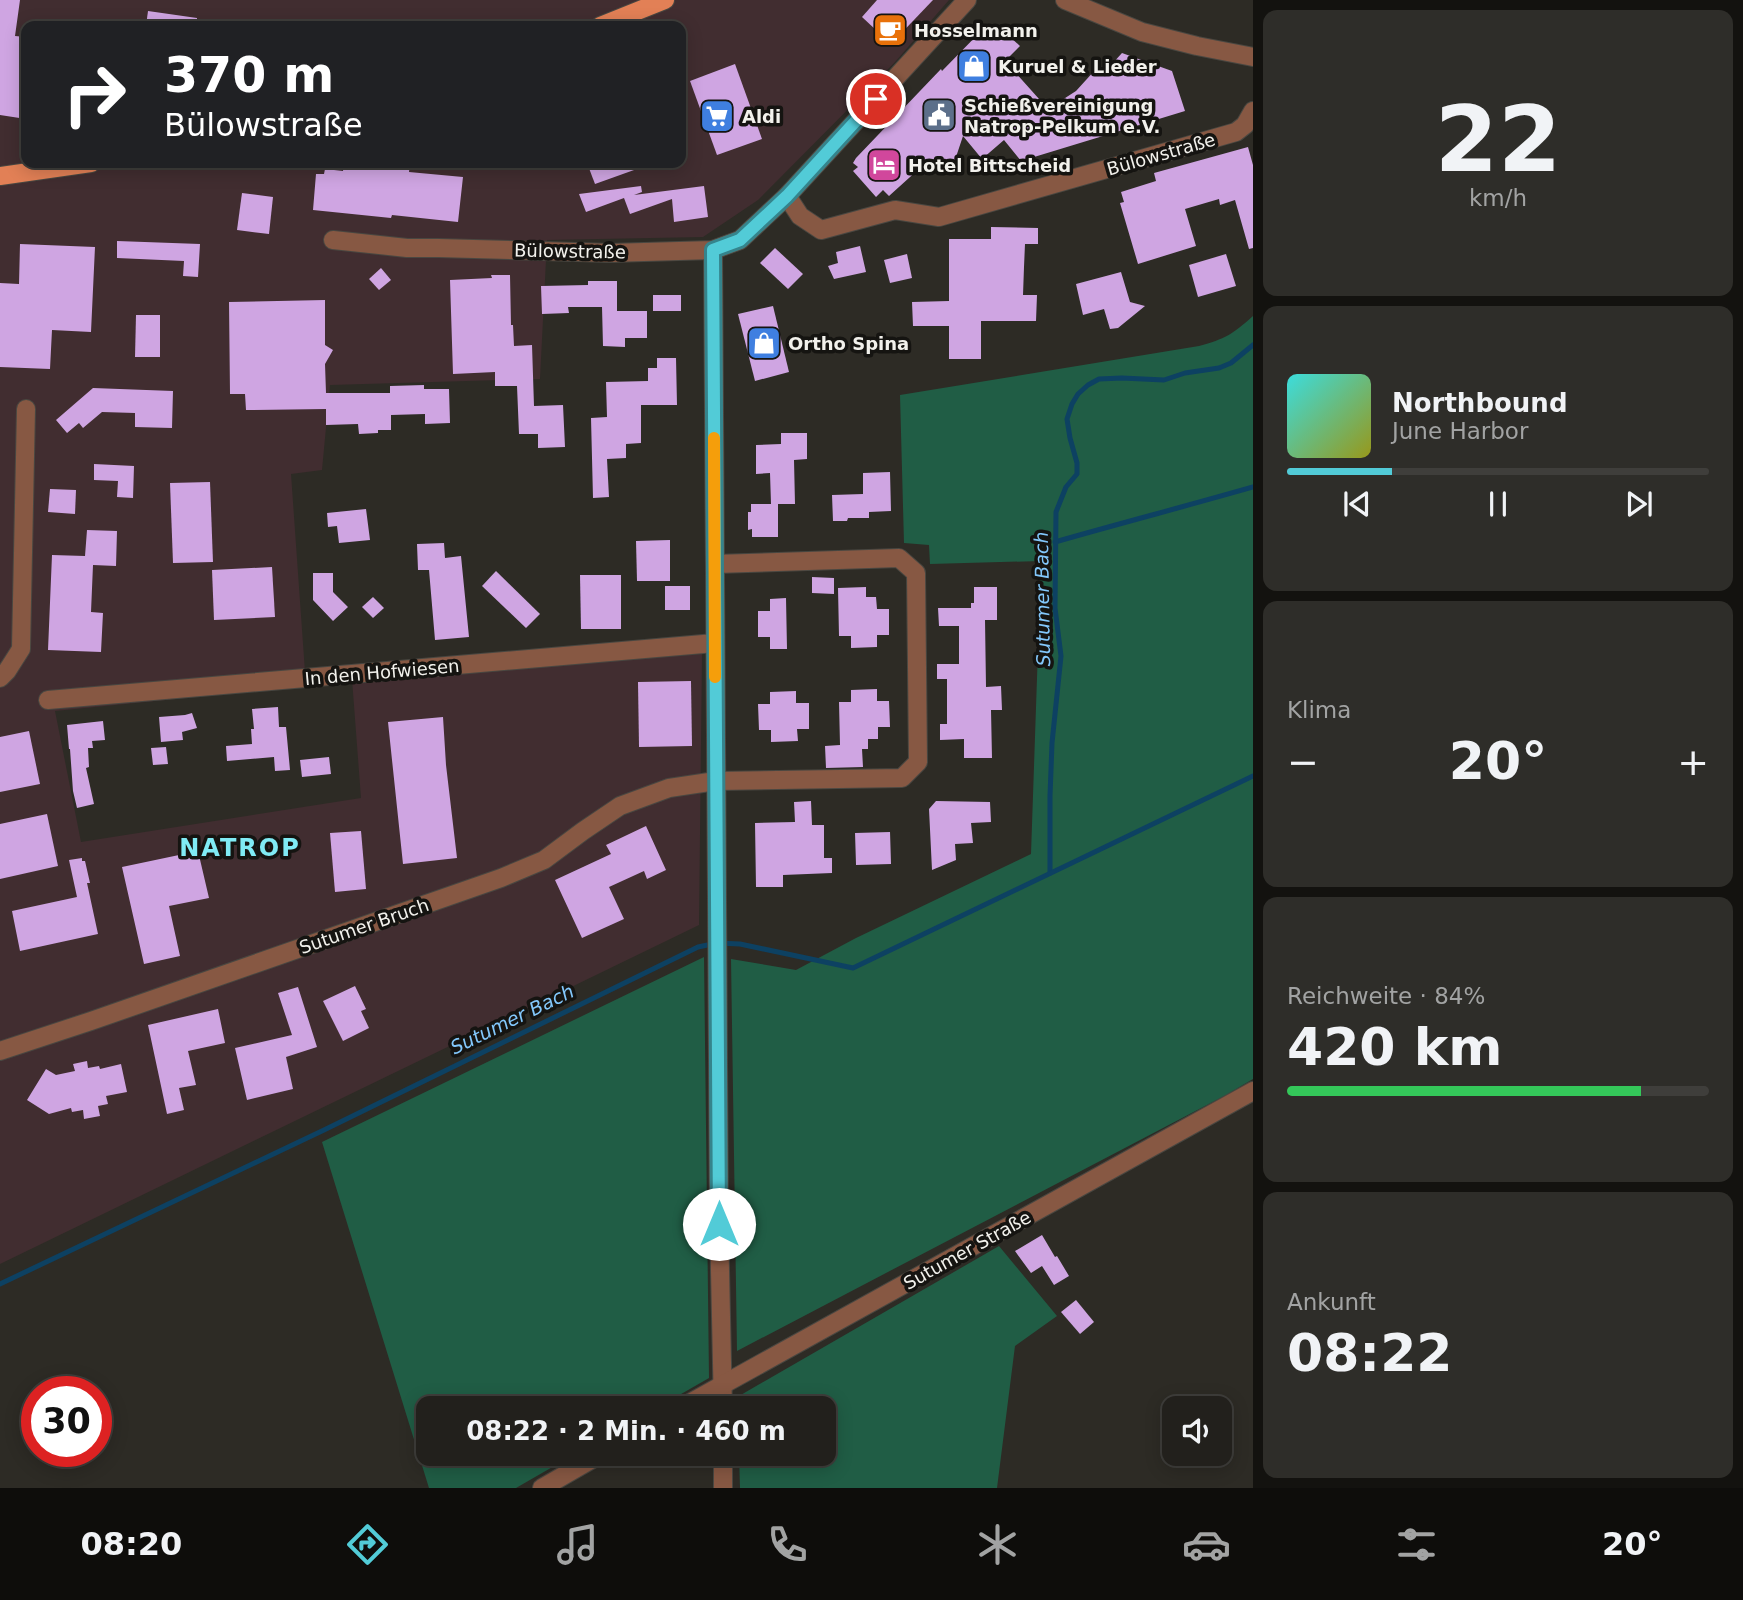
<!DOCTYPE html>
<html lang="de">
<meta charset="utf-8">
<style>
:root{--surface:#22201c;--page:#2e2d29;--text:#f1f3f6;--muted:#a2a3a3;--line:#3f3e3b;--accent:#52cbd7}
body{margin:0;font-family:"DejaVu Sans",sans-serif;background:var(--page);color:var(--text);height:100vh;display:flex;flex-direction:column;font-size:26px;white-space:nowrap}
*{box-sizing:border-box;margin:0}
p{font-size:23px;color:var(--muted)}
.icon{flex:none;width:38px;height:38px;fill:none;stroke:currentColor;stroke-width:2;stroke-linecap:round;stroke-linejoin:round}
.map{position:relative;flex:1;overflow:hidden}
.panel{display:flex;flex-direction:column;gap:10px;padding:10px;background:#13120f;width:490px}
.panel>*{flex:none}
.top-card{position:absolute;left:21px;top:21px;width:665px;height:147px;border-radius:14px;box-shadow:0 4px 18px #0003,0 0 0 2px var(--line);background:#202124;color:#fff;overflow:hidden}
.controls{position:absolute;left:1162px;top:1396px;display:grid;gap:14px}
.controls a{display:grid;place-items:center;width:70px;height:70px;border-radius:14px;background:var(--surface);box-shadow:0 4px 18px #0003,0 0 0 2px var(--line);font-size:35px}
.speed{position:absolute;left:21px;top:1376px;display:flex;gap:14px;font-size:35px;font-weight:700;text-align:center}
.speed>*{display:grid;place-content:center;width:91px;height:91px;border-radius:50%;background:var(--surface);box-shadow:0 4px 18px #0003,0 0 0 2px var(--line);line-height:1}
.speed .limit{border:10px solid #d22;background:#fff;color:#111}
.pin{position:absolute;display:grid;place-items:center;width:60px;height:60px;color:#fff;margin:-30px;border:4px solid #fff;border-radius:50%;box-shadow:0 2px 7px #0007}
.me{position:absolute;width:77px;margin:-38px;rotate:0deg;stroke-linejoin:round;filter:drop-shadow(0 0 5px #0008)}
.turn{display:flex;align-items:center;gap:24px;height:147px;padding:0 28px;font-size:32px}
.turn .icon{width:91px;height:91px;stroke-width:2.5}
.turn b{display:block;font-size:49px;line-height:60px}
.big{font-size:52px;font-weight:700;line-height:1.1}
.panel .widget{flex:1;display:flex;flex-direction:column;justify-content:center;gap:10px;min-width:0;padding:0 24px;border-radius:14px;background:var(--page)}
.panel .dial{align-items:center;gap:0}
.dial b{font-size:91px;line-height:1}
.song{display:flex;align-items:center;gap:21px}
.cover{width:84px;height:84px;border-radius:10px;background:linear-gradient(135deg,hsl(180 70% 55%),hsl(60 70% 35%))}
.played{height:7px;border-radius:4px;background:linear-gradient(90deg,var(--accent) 25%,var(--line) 25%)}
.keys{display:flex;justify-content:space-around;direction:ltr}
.heat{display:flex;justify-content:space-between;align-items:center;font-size:38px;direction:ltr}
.charge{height:10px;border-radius:5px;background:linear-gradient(90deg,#34c759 84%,var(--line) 0)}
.trip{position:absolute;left:416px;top:1396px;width:420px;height:70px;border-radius:14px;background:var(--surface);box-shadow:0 4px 18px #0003,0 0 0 2px var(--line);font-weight:700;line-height:70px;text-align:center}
.menu{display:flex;height:112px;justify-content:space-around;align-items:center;background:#0e0d0b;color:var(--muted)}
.menu .icon{width:49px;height:49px}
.menu .selected{color:var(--accent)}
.menu b{font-size:32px;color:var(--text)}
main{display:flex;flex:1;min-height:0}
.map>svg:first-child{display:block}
</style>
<main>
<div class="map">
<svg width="1253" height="1488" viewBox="0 0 1253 1488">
<rect width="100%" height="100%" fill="#2d2b25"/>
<!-- industrial -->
<path fill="#412d30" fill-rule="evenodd" d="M0 0H949L895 62 758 200 703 237 547 240 540 379 330 385 322 470 291 474 306 686 55 711 81 842 361 798 352 679 702 654 699 925 0 1264ZM26 26H681V163H26Z"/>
<!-- green -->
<g fill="#205d45">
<path d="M1253 316V1079L1226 1095 737 1351 731 959 796 970 856 938 1031 854 1041 561 930 564 929 545 904 543 900 395 1199 346C1225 339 1233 334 1253 316Z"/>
<path d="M704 957 709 1378 655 1409H429V1454H575L516 1488H429L322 1142Z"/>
<path d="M999 1246 1057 1316 1015 1346 997 1488H740L739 1454H824V1409H739V1396Z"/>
</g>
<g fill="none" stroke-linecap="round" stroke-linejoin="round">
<!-- stream -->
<g stroke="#0d4162" stroke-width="5">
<path d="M1055 542C1121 523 1187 506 1253 487"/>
<path d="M1050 873V796L1052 743 1061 656 1055 608 1056 512 1066 487 1077 474V463L1070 438 1067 419 1072 404 1078 394 1088 385 1099 379 1122 378 1164 380 1185 373 1219 368 1231 363 1253 345"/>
<path d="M0 1284 324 1130 698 947 717 943 740 944 853 968 1253 776"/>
</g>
</g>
<!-- building -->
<g fill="#cfa5e2">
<path d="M0 0H20L15 36 26 37V119L0 115Z"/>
<path d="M877 0H933L891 44 862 17Z"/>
<path d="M148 11 197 18V26H146Z"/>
<path d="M986 26H998L1020 46 1005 61 1048 109 1076 91 1096 69 1102 75 1122 53 1172 71 1185 111 1021 161 1004 140 982 159 963 136 952 169 942 172 930 159 889 196 883 190 876 197 853 171 858 167 853 163 856 158 941 69 942 71Z"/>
<path d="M735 64 762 139 717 155 690 81Z"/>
<path d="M1248 147 1253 165V248L1249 249 1235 200 1220 205 1219 199 1185 209 1196 246 1138 264 1120 203 1124 202 1121 192 1156 181 1154 173Z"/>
<path d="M344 163H410L409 172 463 177 458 222 392 215 391 218 313 210 316 174H324L325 169 343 171Z"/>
<path d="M587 163H647L648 165 595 184Z"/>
<path d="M641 186 642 192 634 195 704 186 708 217 674 222 672 199 630 214 624 198 586 212 579 194Z"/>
<path d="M242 193 273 197 269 234 237 230Z"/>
<path d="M991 227 1038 228V244H1025L1024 267 1023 295H1037L1036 321H981V359H949V326H913L912 302 949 301V239H991Z"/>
<path d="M117 241 200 244 198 277 183 276 184 261 117 258Z"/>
<path d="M20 244 95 247 91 332 52 330 50 369 0 367V283L19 284Z"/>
<path d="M860 246 866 272 834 279 828 266 838 263 836 252Z"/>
<path d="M775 248 803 274 788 289 760 263Z"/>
<path d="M907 254 912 278 890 283 884 260Z"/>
<path d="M1226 254 1236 286 1198 297 1189 265Z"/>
<path d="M381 268 391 280 379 290 369 279Z"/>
<path d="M1121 272 1130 302 1145 306 1118 328 1110 329 1104 309 1083 315 1076 284Z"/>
<path d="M491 275H510L511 325H513L514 346 532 345 534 406 563 405 565 447 538 448V434H519L517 386H495V372L453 374 450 280 492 278Z"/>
<path d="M588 281H617V311H647V338H625V347L603 346 602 307H568L569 313 542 314 541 286 588 285Z"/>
<rect x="653" y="295" width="28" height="16"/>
<path d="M325 300V345L333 350 325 364 326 393H390V386L424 385V389H449L450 423 425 424V414L391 415V430H378V433L359 434 358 424 326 425V409L246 410 245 394H230L229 302Z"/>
<path d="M773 306 789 372 755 381 738 314Z"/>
<path d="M136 315H160V357H135Z"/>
<path d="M657 358H676L677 405H641V443L626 444V458L607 459 609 497 593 498 591 418 607 417 606 382 648 381V368H657Z"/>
<path d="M93 388 173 391 172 428 135 427V413L102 412 83 428 79 423 67 433 56 420Z"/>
<path d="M781 433H807V459L794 460 795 504H771L770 473 756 474V445L781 444Z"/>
<path d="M94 464 134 466 133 498 117 497 118 481 94 480Z"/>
<path d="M890 472 891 511 869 512V518H848L847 521H833L832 495 863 494V473Z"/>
<path d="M210 482 213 562 173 563 170 483Z"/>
<path d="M50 489 76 490 75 514 48 512Z"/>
<path d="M751 504H778V537H752V529L748 530V512H751Z"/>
<path d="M366 509 370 540 339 543 337 526 328 527 327 513Z"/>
<path d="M87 530 117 531 116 566 93 565 91 612 103 613 101 652 48 650 52 555 85 556Z"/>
<path d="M670 540V581H637L636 541Z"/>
<path d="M444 543 445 558 461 556 469 637 435 640 429 570H418L417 544Z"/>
<path d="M272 567 275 617 214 620 212 570Z"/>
<path d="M496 571 540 614 526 628 482 586Z"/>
<path d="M313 573H333V592L348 607 333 621 313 600Z"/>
<path d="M580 575H621V629H581Z"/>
<path d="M812 577 834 578V594L812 593Z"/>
<rect x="665" y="586" width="25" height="24"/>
<path d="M866 587V597H876L877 609H889V635H877V647L851 648V636H839L838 588Z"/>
<path d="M974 587H997V620H985L986 687 1001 686 1002 710H991L992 758H964V739L940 740V724H947V679H937V664H959V626H939L938 608H971V603H974Z"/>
<path d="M373 597 384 608 373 618 362 607Z"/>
<path d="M786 598 787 649H770V637H758V611H770V599Z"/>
<path d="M691 681 692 746 639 747 638 682Z"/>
<path d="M877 689V701H889L890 727H878V739H868V749H862L863 767 826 768 825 746 840 745 839 702H851V690Z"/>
<path d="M796 691V703H809V729H797L798 741 771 742V730H759L758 704H770V692Z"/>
<path d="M278 707 279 727H286L290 770 275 771 274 757 227 761 226 746 252 744 251 729H254L252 709Z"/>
<path d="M192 713 197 728 182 732 183 740 161 742 159 717 185 715Z"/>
<path d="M443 717 446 765 457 858 403 864 388 722Z"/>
<path d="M103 721 105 740 92 741 93 748H88L89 767 86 768 94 804 77 808 73 791 70 749H69L67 725Z"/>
<path d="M29 731 40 784 0 792V737Z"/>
<path d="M166 747 168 764 153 765 151 748Z"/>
<path d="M329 757 331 774 302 777 300 760Z"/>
<path d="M811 801 812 825H824V858H832V873L783 875V887H756L755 823 795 822 794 802Z"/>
<path d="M936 801 990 802 991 822 971 823 973 843 955 844 956 860 932 870 929 809Z"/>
<path d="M47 814 58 866 0 879V824Z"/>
<path d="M646 826 666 870 647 879 644 871 609 887 624 919 582 938 555 880 611 854 606 845Z"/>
<path d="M361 831 366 889 335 892 330 833Z"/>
<path d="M890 832 891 864 856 865 855 833Z"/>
<path d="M198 851 209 898 169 906 180 956 144 964 122 867Z"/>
<path d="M82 858V861H85L90 883H87L98 934 20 951 12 911 77 897 69 860Z"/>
<path d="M355 986 366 1009 361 1011 369 1028 343 1041 323 1001Z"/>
<path d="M298 987 317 1047 286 1057 293 1089 247 1100 235 1048 292 1035 278 993Z"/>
<path d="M218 1009 225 1043 188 1051 196 1085 179 1088 184 1110 167 1114 148 1025Z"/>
<path d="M87 1061 88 1068 99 1066 100 1069 121 1064 127 1092 106 1096 108 1104 98 1106 100 1116 84 1119 83 1110 72 1112 71 1108 49 1114 27 1100 46 1069 56 1075 75 1071 73 1064Z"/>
<path d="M1042 1235 1055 1257 1057 1256 1069 1276 1054 1285 1042 1266 1031 1273 1015 1251Z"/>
<path d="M1076 1300 1094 1322 1080 1334 1061 1312Z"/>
</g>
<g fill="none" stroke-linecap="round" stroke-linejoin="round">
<!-- street casing -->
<g stroke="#494741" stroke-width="20">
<g id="street">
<path d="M1065 0 1142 32 1197 46 1253 57"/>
<path d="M787 196 800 216 821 230 895 210 939 217 1236 132 1245 125 1253 111"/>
<path d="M333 240 407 248H438L610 253 713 250 740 240 787 196 967 0"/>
<path d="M713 250 719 1224 723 1409"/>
<path d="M0 678 7 671 21 649 26 409"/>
<path d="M48 700 715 643"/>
<path d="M0 1051 91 1021 501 878 544 860 583 831 620 806 669 788 716 781 902 778 918 762 916 573 899 558 715 564"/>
<path d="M679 1409 1253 1091"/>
<path d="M723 1454V1488"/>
<path d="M542 1488 601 1454"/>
</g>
</g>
<!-- primary casing -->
<g stroke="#494741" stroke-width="20">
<g id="primary">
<path d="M600 26 665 0"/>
<path d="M0 176 91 163"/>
</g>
</g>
<!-- street -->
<use href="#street" stroke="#875843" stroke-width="18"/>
<!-- primary -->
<use href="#primary" stroke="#e28056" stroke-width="18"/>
</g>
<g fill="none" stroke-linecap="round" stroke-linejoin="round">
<!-- route casing -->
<g stroke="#35848c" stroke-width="18">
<path id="route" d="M719 1224 713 250 740 240 787 196 876 99"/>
</g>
<!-- route -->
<use href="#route" stroke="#52cbd7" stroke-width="12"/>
<!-- slow -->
<path stroke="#f59e0b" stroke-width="12" d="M714 438 715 677"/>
</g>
<!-- icons -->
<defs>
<g id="cafe-square" transform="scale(1.75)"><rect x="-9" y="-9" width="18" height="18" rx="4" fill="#e8710a" stroke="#151411"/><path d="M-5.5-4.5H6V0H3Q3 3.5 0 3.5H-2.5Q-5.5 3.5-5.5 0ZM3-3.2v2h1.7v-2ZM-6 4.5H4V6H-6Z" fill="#fff"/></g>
<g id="shop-square" transform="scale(1.75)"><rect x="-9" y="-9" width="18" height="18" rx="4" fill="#3f7fe0" stroke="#151411"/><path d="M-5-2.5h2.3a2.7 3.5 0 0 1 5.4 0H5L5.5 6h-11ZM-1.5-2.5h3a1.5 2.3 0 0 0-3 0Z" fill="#fff"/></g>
<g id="civic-square" transform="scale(1.75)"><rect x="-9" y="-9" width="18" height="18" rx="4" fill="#5c6f8a" stroke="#151411"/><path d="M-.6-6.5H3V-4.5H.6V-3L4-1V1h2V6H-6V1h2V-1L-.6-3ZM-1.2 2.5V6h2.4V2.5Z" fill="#fff"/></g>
<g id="supermarket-square" transform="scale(1.75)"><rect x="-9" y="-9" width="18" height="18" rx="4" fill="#3f7fe0" stroke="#151411"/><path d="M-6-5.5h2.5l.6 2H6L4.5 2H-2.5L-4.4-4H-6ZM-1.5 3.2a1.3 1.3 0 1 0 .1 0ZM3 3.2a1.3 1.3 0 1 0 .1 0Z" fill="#fff"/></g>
<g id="hotel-square" transform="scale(1.75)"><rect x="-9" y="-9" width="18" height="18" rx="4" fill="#d1479c" stroke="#151411"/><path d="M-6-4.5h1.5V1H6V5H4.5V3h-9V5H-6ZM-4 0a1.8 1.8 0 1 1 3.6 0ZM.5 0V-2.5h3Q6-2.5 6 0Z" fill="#fff"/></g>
</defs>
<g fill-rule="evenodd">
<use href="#cafe-square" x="890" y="30"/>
<use href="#shop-square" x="974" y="66"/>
<use href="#civic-square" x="939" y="115"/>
<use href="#supermarket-square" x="717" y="116"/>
<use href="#hotel-square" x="884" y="165"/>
<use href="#shop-square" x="764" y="343"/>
</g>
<g text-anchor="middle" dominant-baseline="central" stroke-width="7" stroke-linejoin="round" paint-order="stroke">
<!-- poi labels -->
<g font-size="18" font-weight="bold" fill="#f2f1ec" stroke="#151411" text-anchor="start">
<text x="914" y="30">Hosselmann</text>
<text x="998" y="66">Kuruel &amp; Lieder</text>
<text x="964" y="105">Schießvereinigung<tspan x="964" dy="21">Natrop-Pelkum e.V.</tspan></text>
<text x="742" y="116">Aldi</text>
<text x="908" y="165">Hotel Bittscheid</text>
<text x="788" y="343">Ortho Spina</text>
</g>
<!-- street labels -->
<g font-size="18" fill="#f2f1ec" stroke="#151411">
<text transform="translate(1161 154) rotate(-16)">Bülowstraße</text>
<text transform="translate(570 251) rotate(1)">Bülowstraße</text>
<text transform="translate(382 672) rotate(-5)">In den Hofwiesen</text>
<text transform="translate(364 926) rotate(-19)">Sutumer Bruch</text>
<text transform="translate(967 1250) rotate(-29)">Sutumer Straße</text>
</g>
<!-- water labels -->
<g font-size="19" font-style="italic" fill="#83c8fc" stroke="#151411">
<text transform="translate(1042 599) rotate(-91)">Sutumer Bach</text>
<text transform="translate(512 1019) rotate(-26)">Sutumer Bach</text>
</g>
<!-- district labels -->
<g font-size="24" font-weight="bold" letter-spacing="2" fill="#80ebf5" stroke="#151411">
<text x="240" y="848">NATROP</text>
</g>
</g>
</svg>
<div class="controls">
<a><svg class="icon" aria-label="sound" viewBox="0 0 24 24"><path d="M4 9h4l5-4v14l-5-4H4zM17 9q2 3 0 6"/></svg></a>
</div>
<div class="speed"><div class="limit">30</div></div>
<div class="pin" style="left:876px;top:99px;background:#d93025"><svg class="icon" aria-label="arrive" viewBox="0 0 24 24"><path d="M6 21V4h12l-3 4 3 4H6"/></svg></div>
<svg class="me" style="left:719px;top:1224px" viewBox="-20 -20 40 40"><circle r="19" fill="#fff"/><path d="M0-13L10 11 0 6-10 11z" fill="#52cbd7"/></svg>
<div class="trip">08:22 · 2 Min. · 460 m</div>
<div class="top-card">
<div class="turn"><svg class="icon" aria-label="right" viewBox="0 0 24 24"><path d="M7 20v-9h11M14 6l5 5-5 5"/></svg><div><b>370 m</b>Bülowstraße</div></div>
</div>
</div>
<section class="panel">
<div class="widget dial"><b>22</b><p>km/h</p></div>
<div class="widget">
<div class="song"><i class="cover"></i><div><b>Northbound</b><p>June Harbor</p></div></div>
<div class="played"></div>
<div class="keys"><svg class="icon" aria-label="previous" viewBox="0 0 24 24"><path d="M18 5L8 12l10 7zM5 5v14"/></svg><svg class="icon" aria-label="pause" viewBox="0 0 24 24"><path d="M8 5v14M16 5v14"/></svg><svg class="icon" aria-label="next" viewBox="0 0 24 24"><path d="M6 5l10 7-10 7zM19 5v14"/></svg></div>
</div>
<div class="widget"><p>Klima</p>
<div class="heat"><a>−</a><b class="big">20°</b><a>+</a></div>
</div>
<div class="widget"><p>Reichweite · 84%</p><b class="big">420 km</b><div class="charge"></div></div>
<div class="widget"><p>Ankunft</p><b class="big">08:22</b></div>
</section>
</main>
<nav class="menu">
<b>08:20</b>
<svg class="icon selected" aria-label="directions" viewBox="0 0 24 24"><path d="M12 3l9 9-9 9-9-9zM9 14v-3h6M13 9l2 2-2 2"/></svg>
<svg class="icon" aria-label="music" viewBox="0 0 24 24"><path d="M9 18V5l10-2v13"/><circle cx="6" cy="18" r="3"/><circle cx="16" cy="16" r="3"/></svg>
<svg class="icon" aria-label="phone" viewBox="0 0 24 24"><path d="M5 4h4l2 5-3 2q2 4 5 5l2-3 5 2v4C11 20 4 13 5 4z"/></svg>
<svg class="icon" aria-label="climate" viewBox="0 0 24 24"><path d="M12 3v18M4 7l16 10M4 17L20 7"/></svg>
<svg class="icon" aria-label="car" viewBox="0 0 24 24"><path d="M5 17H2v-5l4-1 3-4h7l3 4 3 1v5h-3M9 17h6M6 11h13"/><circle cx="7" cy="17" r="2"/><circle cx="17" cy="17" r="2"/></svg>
<svg class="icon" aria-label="filters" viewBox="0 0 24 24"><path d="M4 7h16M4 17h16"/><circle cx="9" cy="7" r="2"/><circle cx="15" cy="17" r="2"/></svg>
<b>20°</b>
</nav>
